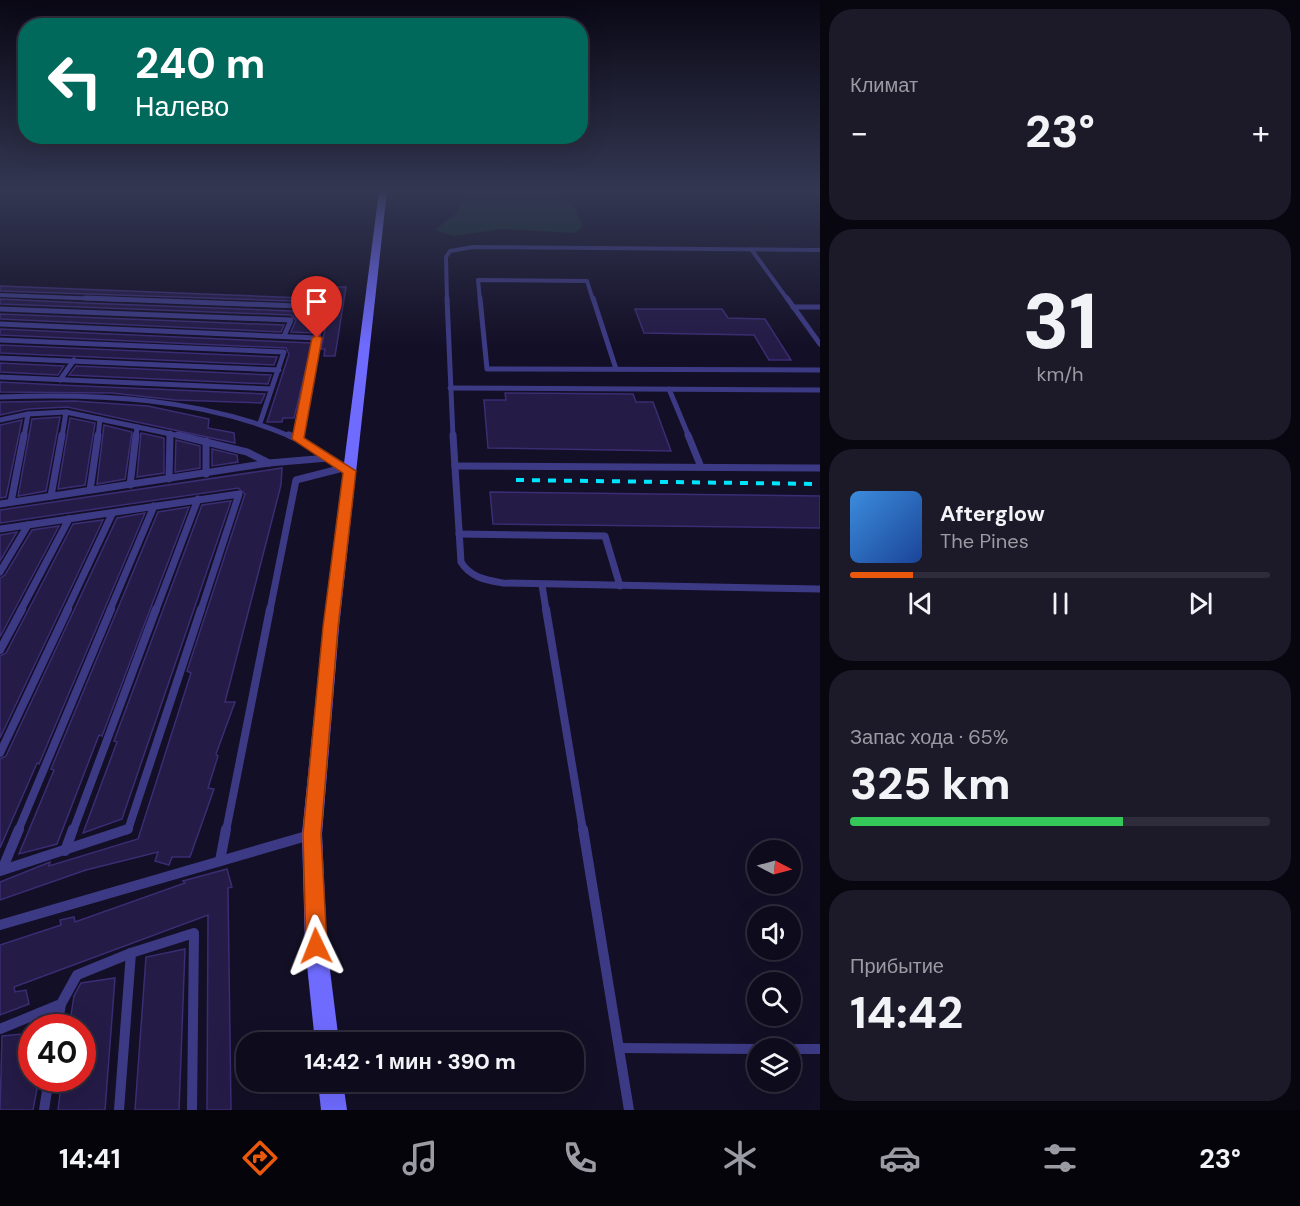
<!DOCTYPE html>
<html lang="ru">
<meta charset="utf-8">
<style>
:root{--surface:#0e0b1c;--page:#1c1929;--text:#f1f3f6;--muted:#9b9ba3;--line:#2e2b3b;--accent:#ea580c}
body{margin:0;font-family:"DM Sans",sans-serif;background:var(--page);color:var(--text);height:100vh;display:flex;flex-direction:column;font-size:22px;white-space:nowrap}
*{box-sizing:border-box;margin:0}
p{font-size:20px;color:var(--muted)}
.icon{flex:none;width:33px;height:33px;fill:none;stroke:currentColor;stroke-width:2;stroke-linecap:round;stroke-linejoin:round}
.map{position:relative;flex:1;overflow:hidden}
.details{display:flex;flex-direction:column;gap:9px;padding:9px;background:#08060f;width:480px}
.details>*{flex:none}
.banner{position:absolute;left:18px;top:18px;width:570px;height:126px;border-radius:24px;box-shadow:0 6px 24px #0002,0 0 0 2px var(--line);background:#00695c;color:#fff;overflow:hidden}
.needle{width:39px;rotate:96deg}
.fabs{position:absolute;left:747px;top:840px;display:grid;gap:12px}
.fabs a{display:grid;place-items:center;width:54px;height:54px;border-radius:50%;background:var(--surface);box-shadow:0 6px 24px #0002,0 0 0 2px var(--line);font-size:30px}
.speed{position:absolute;left:18px;top:1014px;display:flex;gap:12px;font-size:30px;font-weight:700;text-align:center}
.speed>*{display:grid;place-content:center;width:78px;height:78px;border-radius:50%;background:var(--surface);box-shadow:0 6px 24px #0002,0 0 0 2px var(--line);line-height:1}
.speed .limit{border:9px solid #d22;background:#fff;color:#111}
.pin{position:absolute;display:grid;place-items:center;width:51px;height:51px;color:#fff;margin:-62px -26px;border-radius:50% 50% 50% 0;rotate:-45deg;box-shadow:0 0 6px #0007}
.pin .icon{rotate:45deg}
.me{position:absolute;width:66px;margin:-33px;rotate:358deg;stroke-linejoin:round;filter:drop-shadow(0 0 4px #0008)}
.turn{display:flex;align-items:center;gap:21px;height:126px;padding:0 18px;font-size:27px}
.turn .icon{width:78px;height:78px;stroke-width:2.5}
.turn b{display:block;font-size:42px;line-height:51px}
.big{font-size:45px;font-weight:800;line-height:1.1}
.details .card{flex:1;display:flex;flex-direction:column;justify-content:center;gap:9px;min-width:0;padding:0 21px;border-radius:24px;background:var(--page)}
.details .dial{align-items:center;gap:0}
.dial b{font-size:78px;line-height:1}
.song{display:flex;align-items:center;gap:18px}
.cover{width:72px;height:72px;border-radius:9px;background:linear-gradient(135deg,hsl(210 70% 55%),hsl(220 70% 35%))}
.played{height:6px;border-radius:3px;background:linear-gradient(90deg,var(--accent) 15%,var(--line) 15%)}
.keys{display:flex;justify-content:space-around;direction:ltr}
.heat{display:flex;justify-content:space-between;align-items:center;font-size:33px;direction:ltr}
.charge{height:9px;border-radius:4px;background:linear-gradient(90deg,#34c759 65%,var(--line) 0)}
.trip{position:absolute;left:236px;top:1032px;width:348px;height:60px;border-radius:24px;background:var(--surface);box-shadow:0 6px 24px #0002,0 0 0 2px var(--line);font-weight:800;line-height:60px;text-align:center}
.tabs{display:flex;height:96px;justify-content:space-around;align-items:center;background:#06040b;color:var(--muted)}
.tabs .icon{width:42px;height:42px}
.tabs .selected{color:var(--accent)}
.tabs b{font-size:27px;color:var(--text)}
main{display:flex;flex:1;min-height:0}
.map>svg:first-child{display:block}
</style>
<main>
<div class="map">
<svg width="820" height="1110" viewBox="0 0 820 1110">
<rect width="100%" height="100%" fill="#130f26"/>
<!-- green -->
<path fill="#12302f" d="M467 191H541L573 205 583 226 575 233 502 229 453 236 435 230 456 213Z"/>
<!-- building -->
<g fill="#241b47" stroke="#3b2d73" stroke-width="1.5">
<path d="M0 286 304 298 308 286 326 287 320 302 0 291Z"/>
<path d="M328 287H346L335 356H324L325 349H321L331 299V290Z"/>
<path d="M0 299 85 303 318 312 314 333 291 332 296 320 291 315 0 304Z"/>
<path d="M635 309H722L728 318 765 319 791 360H769L754 335 644 333Z"/>
<path d="M0 314 284 325 281 332 0 319Z"/>
<path d="M0 329 312 343 294 418H283L282 422H267L289 354 286 348 0 335Z"/>
<path d="M0 345 277 357 274 365 0 353Z"/>
<path d="M0 363 64 366 58 375 0 372Z"/>
<path d="M76 366 271 375 268 384 69 375Z"/>
<path d="M0 382 60 385 265 394 261 403 175 400 112 393 0 392Z"/>
<path d="M505 393 633 394 636 402H653L671 451 488 448 484 400H506Z"/>
<path d="M74 401 148 406 209 419 208 428 234 433 235 443 67 407 28 409 0 415V402Z"/>
<path d="M60 417 46 491 18 496 32 419Z"/>
<path d="M70 418 95 423 85 485 58 489Z"/>
<path d="M22 420 6 497 0 498V425Z"/>
<path d="M104 425 132 432 125 479 97 484Z"/>
<path d="M141 433 164 438V473L137 477Z"/>
<path d="M176 440 200 446V468L175 472Z"/>
<path d="M212 449 237 455 238 462 212 466Z"/>
<path d="M282 468 281 485 225 702H235L216 754 218 756 208 788 214 789 190 857H172L169 865 155 861 158 852 86 870 0 900V882L50 862 49 866 138 839 191 673 187 671 245 494 238 488 0 523V510Z"/>
<path d="M490 492 820 496V528L493 524Z"/>
<path d="M231 501 122 819 83 833 117 742 114 741 202 505Z"/>
<path d="M189 507 102 736 99 735 57 844 19 854 54 770 51 769 158 512Z"/>
<path d="M145 513 39 764 37 763 0 848V759L6 756 117 518Z"/>
<path d="M103 520 63 605 0 738V656L6 653 73 524Z"/>
<path d="M59 526 17 605 0 637V578L5 575 32 530Z"/>
<path d="M17 532 0 561V535Z"/>
<path d="M227 869 232 887 228 888 231 1110H207L208 915 14 987 15 992 26 990 29 1004 0 1015V945L61 925 60 920 74 917 75 922 185 883 183 881Z"/>
<path d="M185 949 179 1110H135L146 957Z"/>
<path d="M115 978 105 1110H58L62 1078H82V1028H69L74 996 81 983Z"/>
<path d="M32 1033V1078H39L33 1110H0L2 1036Z"/>
</g>
<g fill="none" stroke-linecap="round" stroke-linejoin="round">
<!-- lane-far4 -->
<g stroke="#3d3a85" stroke-width="4">
<path d="M751 249 788 300"/>
<path d="M0 295 126 300"/>
<path d="M325 300 327 291"/>
<path d="M447 300 446 257 450 251 473 247 820 250"/>
<path d="M480 300 478 280 587 281 593 300"/>
</g>
<!-- lane-far3 -->
<g stroke="#3d3a85" stroke-width="5">
<path d="M85 298 324 307 298 437"/>
<path d="M447 298 453 437"/>
<path d="M480 298 487 369 820 370"/>
<path d="M593 298 616 369"/>
<path d="M787 298 820 344"/>
<path d="M324 307 326 298"/>
<path d="M793 307H820"/>
<path d="M0 309 291 320 284 336"/>
<path d="M0 324 317 338"/>
<path d="M0 340 284 352 260 423"/>
<path d="M0 358 279 370"/>
<path d="M0 377 271 389"/>
<path d="M60 380 74 360"/>
<path d="M450 388 820 390"/>
<path d="M669 389 689 437"/>
<path d="M0 397C98 393 201 398 292 437"/>
<path d="M0 420 28 414 66 412 185 437"/>
<path d="M24 437 28 414"/>
<path d="M62 437 66 412"/>
<path d="M98 437 100 419"/>
<path d="M136 437 137 427"/>
<path d="M170 437V433"/>
</g>
<!-- lane-far2 -->
<g stroke="#3d3a85" stroke-width="7">
<path d="M178 435 247 452 269 463"/>
<path d="M289 435 298 439"/>
<path d="M299 435 298 439 349 471"/>
<path d="M453 435 461 562C471 578 486 580 503 583L820 589"/>
<path d="M688 435 701 467"/>
<path d="M206 441V474"/>
<path d="M455 466 820 468"/>
<path d="M169 479 170 435"/>
<path d="M130 485 136 435"/>
<path d="M90 490 98 435"/>
<path d="M51 496 62 435"/>
<path d="M11 502 24 435"/>
<path d="M0 504 269 463 328 458"/>
<path d="M0 529 239 494 201 610"/>
<path d="M459 534 605 536 620 586"/>
<path d="M0 572 28 525"/>
<path d="M542 585 546 610"/>
<path d="M21 610 69 519"/>
<path d="M67 610 112 514"/>
<path d="M110 610 154 506"/>
<path d="M156 610 198 499"/>
<path d="M270 610 296 480 343 468"/>
</g>
<!-- lane-far1 -->
<g stroke="#3d3a85" stroke-width="8">
<path d="M546 609 583 831"/>
<path d="M0 650 22 609"/>
<path d="M0 753 68 609"/>
<path d="M18 831 111 609"/>
<path d="M73 831 156 609"/>
<path d="M125 831 128 830 201 609"/>
<path d="M226 831 270 609"/>
</g>
<!-- lane -->
<g stroke="#3d3a85" stroke-width="10">
<path d="M583 829 629 1110"/>
<path d="M65 851 73 829"/>
<path d="M220 861 226 829"/>
<path d="M2 870 19 829"/>
<path d="M0 871 128 829"/>
<path d="M0 925 310 835"/>
<path d="M57 1028 61 1004"/>
<path d="M0 1029 61 1004 77 975 131 953 194 933 192 1110"/>
<path d="M619 1048 758 1049"/>
<path d="M790 1049H820"/>
<path d="M44 1110 49 1078"/>
<path d="M119 1110 131 953"/>
</g>
<!-- secondary -->
<g fill="#6f6bff" fill-rule="evenodd">
<path d="M379 191H387L339 627 322 834 327 946 339 1042H315L305 946 302 834 323 627Z"/>
<path d="M318 1082H343L347 1110H321Z"/>
</g>
<!-- rail -->
<path stroke="#00e5ff" stroke-width="4" stroke-dasharray="8 8" stroke-linecap="butt" d="M516 480 820 484"/>
</g>
<!-- sky -->
<linearGradient id="sky" x2="0" y2="1"><stop stop-color="#0a0815"/><stop offset="0.55" stop-color="#333752"/><stop offset="1" stop-color="#333752" stop-opacity="0"/></linearGradient>
<rect width="820" height="346" fill="url(#sky)"/>
<!-- route -->
<path fill="#ea580c" stroke="#983908" stroke-width="1.5" d="M317 335 322 338 304 438 356 471 338 627 321 834 327 946 323 953 316 956 309 953 306 946 303 834 323 627 343 473 292 439 312 338Z"/>
</svg>
<div class="fabs">
<a><svg class="needle" viewBox="-14 -14 28 28"><path d="M0-13l5 13h-10z" fill="#e53935"/><path d="M0 13l5-13h-10z" fill="#9b9ba3"/></svg></a>
<a><svg class="icon" aria-label="sound" viewBox="0 0 24 24"><path d="M4 9h4l5-4v14l-5-4H4zM17 9q2 3 0 6"/></svg></a>
<a><svg class="icon" aria-label="search" viewBox="0 0 24 24"><circle cx="10" cy="10" r="6"/><path d="M15 15l6 6"/></svg></a>
<a><svg class="icon" aria-label="layers" viewBox="0 0 24 24"><path d="M12 4l9 5-9 5-9-5zM3 14l9 5 9-5"/></svg></a>
</div>
<div class="speed"><div class="limit">40</div></div>
<div class="pin" style="left:317px;top:338px;background:#d93025"><svg class="icon" aria-label="arrive" viewBox="0 0 24 24"><path d="M6 21V4h12l-3 4 3 4H6"/></svg></div>
<svg class="me" style="left:316px;top:946px" viewBox="-20 -20 40 40"><path d="M0-17L14 15 0 8-14 15z" fill="#ea580c" stroke="#fff" stroke-width="4"/></svg>
<div class="trip">14:42 · 1 мин · 390 m</div>
<div class="banner">
<div class="turn"><svg class="icon" aria-label="left" viewBox="0 0 24 24"><path d="M17 20v-9H6M10 6l-5 5 5 5"/></svg><div><b>240 m</b>Налево</div></div>
</div>
</div>
<section class="details">
<div class="card"><p>Климат</p>
<div class="heat"><a>−</a><b class="big">23°</b><a>+</a></div>
</div>
<div class="card dial"><b>31</b><p>km/h</p></div>
<div class="card">
<div class="song"><i class="cover"></i><div><b>Afterglow</b><p>The Pines</p></div></div>
<div class="played"></div>
<div class="keys"><svg class="icon" aria-label="previous" viewBox="0 0 24 24"><path d="M18 5L8 12l10 7zM5 5v14"/></svg><svg class="icon" aria-label="pause" viewBox="0 0 24 24"><path d="M8 5v14M16 5v14"/></svg><svg class="icon" aria-label="next" viewBox="0 0 24 24"><path d="M6 5l10 7-10 7zM19 5v14"/></svg></div>
</div>
<div class="card"><p>Запас хода · 65%</p><b class="big">325 km</b><div class="charge"></div></div>
<div class="card"><p>Прибытие</p><b class="big">14:42</b></div>
</section>
</main>
<nav class="tabs">
<b>14:41</b>
<svg class="icon selected" aria-label="directions" viewBox="0 0 24 24"><path d="M12 3l9 9-9 9-9-9zM9 14v-3h6M13 9l2 2-2 2"/></svg>
<svg class="icon" aria-label="music" viewBox="0 0 24 24"><path d="M9 18V5l10-2v13"/><circle cx="6" cy="18" r="3"/><circle cx="16" cy="16" r="3"/></svg>
<svg class="icon" aria-label="phone" viewBox="0 0 24 24"><path d="M5 4h4l2 5-3 2q2 4 5 5l2-3 5 2v4C11 20 4 13 5 4z"/></svg>
<svg class="icon" aria-label="climate" viewBox="0 0 24 24"><path d="M12 3v18M4 7l16 10M4 17L20 7"/></svg>
<svg class="icon" aria-label="car" viewBox="0 0 24 24"><path d="M5 17H2v-5l4-1 3-4h7l3 4 3 1v5h-3M9 17h6M6 11h13"/><circle cx="7" cy="17" r="2"/><circle cx="17" cy="17" r="2"/></svg>
<svg class="icon" aria-label="filters" viewBox="0 0 24 24"><path d="M4 7h16M4 17h16"/><circle cx="9" cy="7" r="2"/><circle cx="15" cy="17" r="2"/></svg>
<b>23°</b>
</nav>
